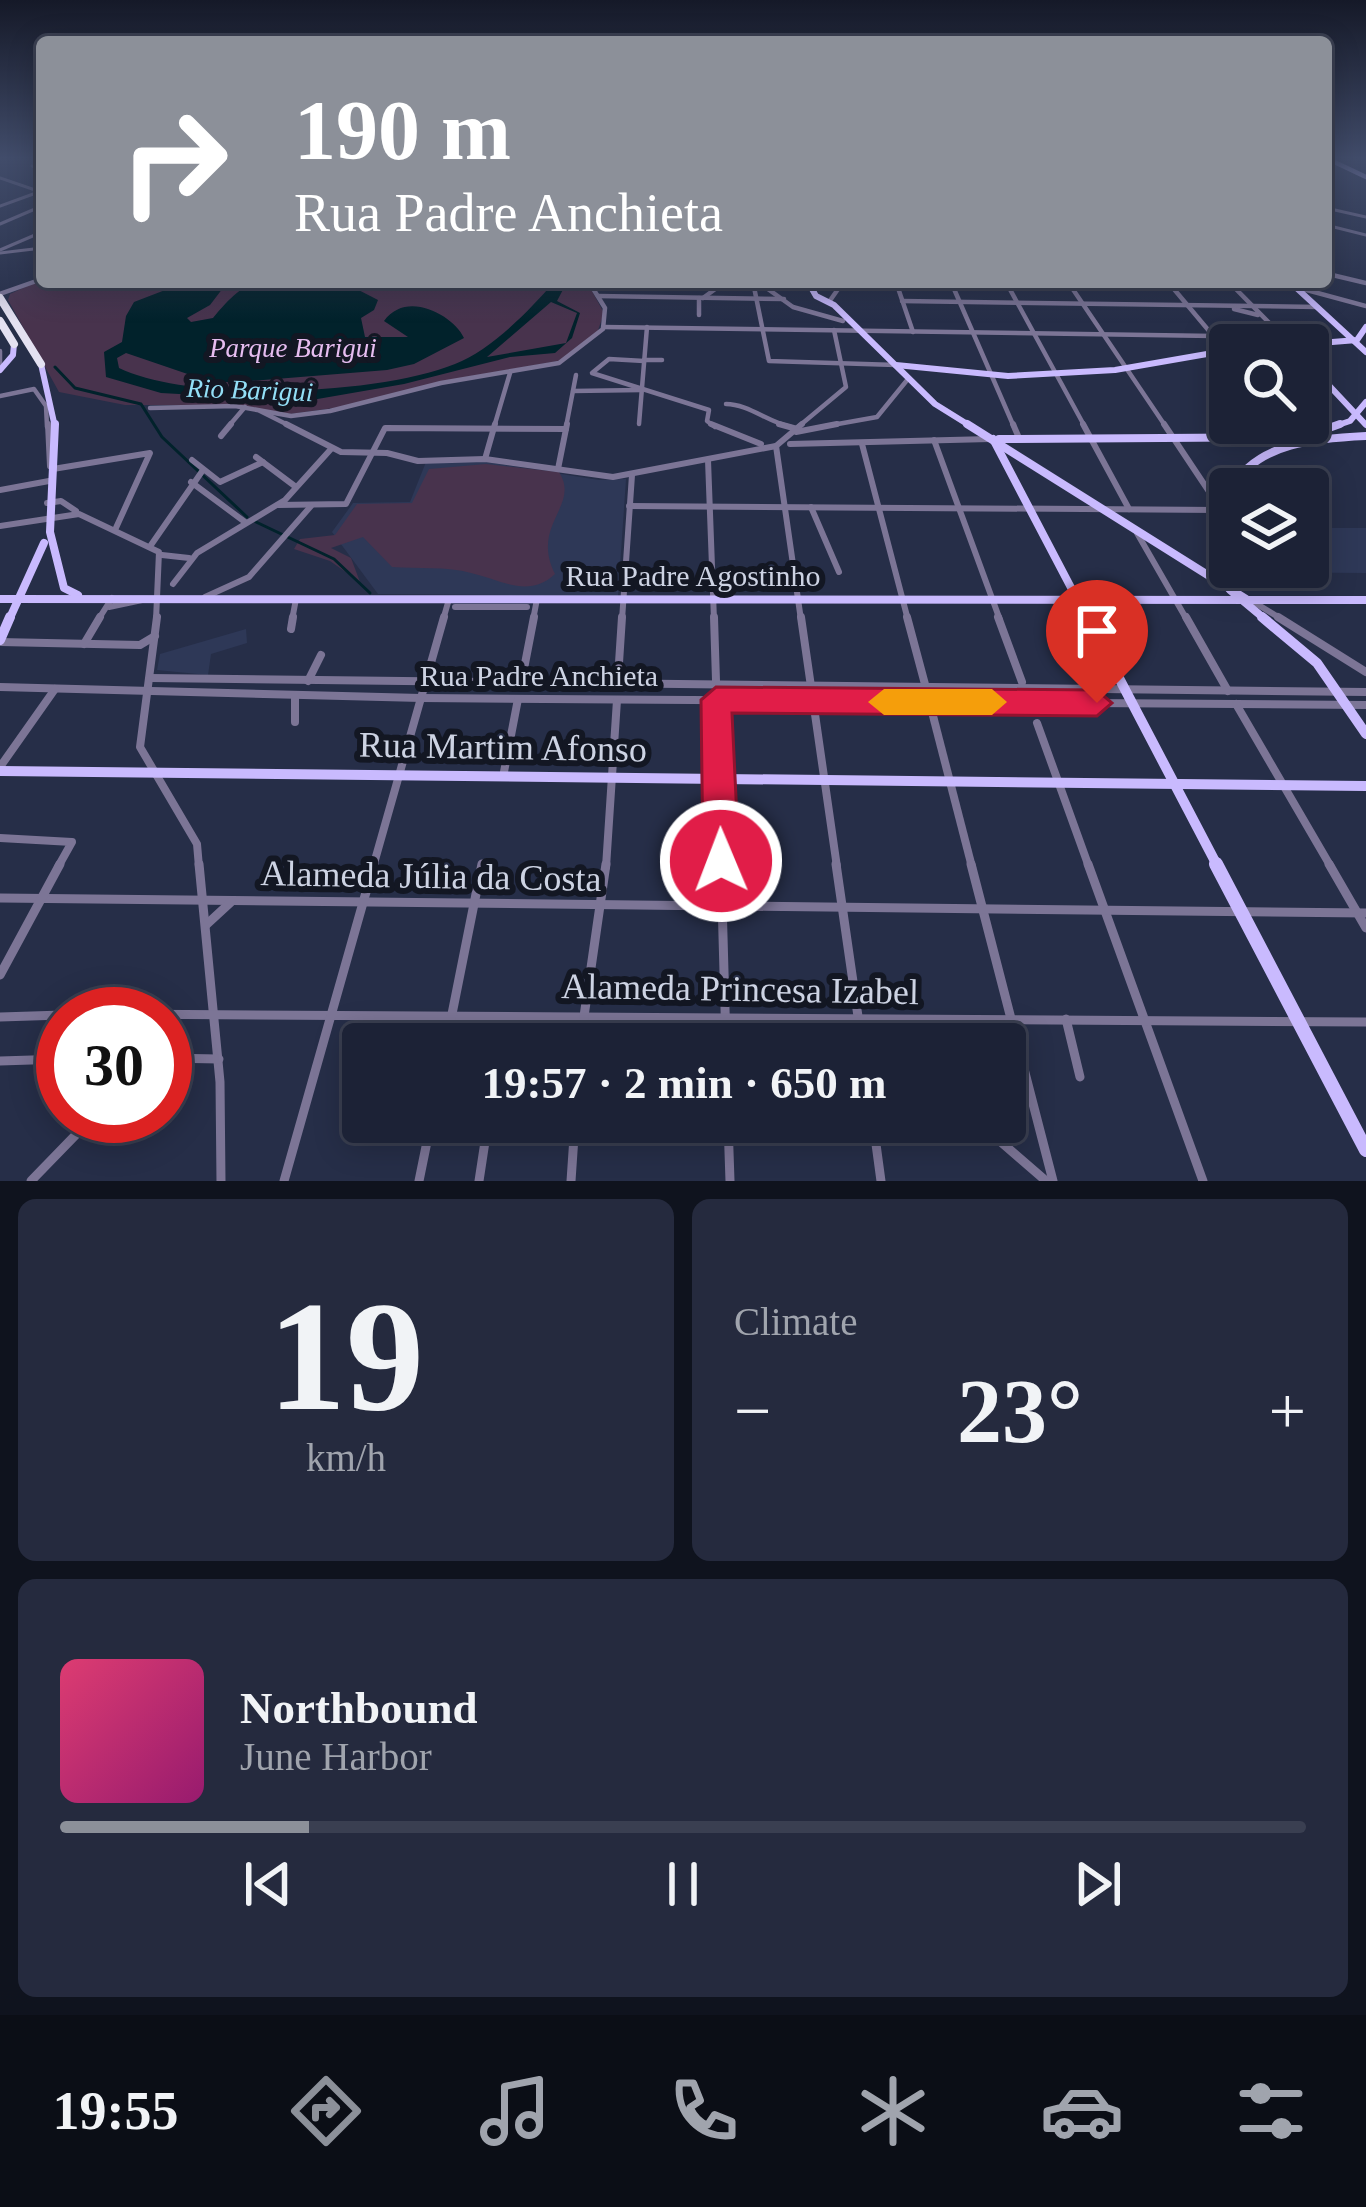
<!DOCTYPE html>
<meta charset="utf-8">
<style>
:root{--surface:#1c2236;--page:#252a3e;--text:#f1f3f6;--muted:#a0a4ad;--line:#3a3f51;--accent:#8c9099}
body{margin:0;font-family:"Times New Roman",serif;background:var(--page);color:var(--text);height:100vh;display:flex;flex-direction:column;font-size:45px;white-space:nowrap}
*{box-sizing:border-box;margin:0}
p{font-size:39px;color:var(--muted)}
.icon{flex:none;width:66px;height:66px;fill:none;stroke:currentColor;stroke-width:2;stroke-linecap:round;stroke-linejoin:round}
.map{position:relative;height:1181px;overflow:hidden}
.details{display:flex;flex-direction:column;gap:18px;padding:18px;background:#0f131e;flex:1}
.details>*{flex:none}
.top-card{position:absolute;left:36px;top:36px;width:1296px;height:252px;border-radius:12px;box-shadow:0 6px 30px #0003,0 0 0 3px var(--line);background:#8c9099;color:#fff;overflow:hidden}
.tools{position:absolute;left:1209px;top:324px;display:grid;gap:24px}
.tools a{display:grid;place-items:center;width:120px;height:120px;border-radius:12px;background:var(--surface);box-shadow:0 6px 30px #0003,0 0 0 3px var(--line);font-size:60px}
.speed{position:absolute;left:36px;top:987px;display:flex;gap:24px;font-size:60px;font-weight:700;text-align:center}
.speed>*{display:grid;place-content:center;width:156px;height:156px;border-radius:50%;background:var(--surface);box-shadow:0 6px 30px #0003,0 0 0 3px var(--line);line-height:1}
.speed .limit{border:18px solid #d22;background:#fff;color:#111}
.pin{position:absolute;display:grid;place-items:center;width:102px;height:102px;color:#fff;margin:-123px -51px;border-radius:50% 50% 50% 0;rotate:-45deg;box-shadow:0 0 12px #0007}
.pin .icon{rotate:45deg}
.me{position:absolute;width:132px;margin:-66px;rotate:359deg;stroke-linejoin:round;filter:drop-shadow(0 0 9px #0008)}
.turn{display:flex;align-items:center;gap:42px;height:252px;padding:0 60px;font-size:54px}
.turn .icon{width:156px;height:156px;stroke-width:2.5}
.turn b{display:block;font-size:84px;line-height:102px}
.big{font-size:90px;font-weight:700;line-height:1.1}
.details .widget{flex:1;display:flex;flex-direction:column;justify-content:center;gap:18px;min-width:0;padding:0 42px;border-radius:18px;background:var(--page)}
.details .dial{align-items:center;gap:0}
.dial b{font-size:156px;line-height:1}
.song{display:flex;align-items:center;gap:36px}
.cover{width:144px;height:144px;border-radius:18px;background:linear-gradient(135deg,hsl(340 70% 55%),hsl(320 70% 35%))}
.played{height:12px;border-radius:6px;background:linear-gradient(90deg,var(--accent) 20%,var(--line) 20%)}
.keys{display:flex;justify-content:space-around;direction:ltr}
.heat{display:flex;justify-content:space-between;align-items:center;font-size:66px;direction:ltr}
.details .tiles{flex:1;display:grid;gap:18px;grid-template-columns:1fr 1fr}
.widget:last-child{grid-column:span 2}
.trip{position:absolute;left:342px;top:1023px;width:684px;height:120px;border-radius:12px;background:var(--surface);box-shadow:0 6px 30px #0003,0 0 0 3px var(--line);font-weight:700;line-height:120px;text-align:center}
.dock{display:flex;height:192px;justify-content:space-around;align-items:center;background:#0b0e16;color:var(--muted)}
.dock .icon{width:84px;height:84px}
.dock .active{color:var(--accent)}
.dock b{font-size:54px;color:var(--text)}
.map>svg:first-child{display:block}
</style>
<div class="map">
<svg width="1366" height="1181" viewBox="0 0 1366 1181">
<rect width="100%" height="100%" fill="#262e48"/>
<!-- built -->
<g fill="#2e3857">
<path d="M426 462H486L599 480 626 479 618 596 378 594 332 532 353 503 410 502Z"/>
<path d="M1308 528H1366V573L1233 572V567H1308Z"/>
<path d="M246 629 247 643 211 654 208 675 157 670 160 654Z"/>
</g>
<!-- green -->
<g fill="#48334d">
<path d="M42 279 587 282 604 313 596 336 564 360 449 380 356 405 290 414 236 405H125L59 392 8 300 10 294Z"/>
<path d="M486 464 559 472C581 506 530 524 555 574 528 599 502 580 471 573 447 566 417 569 392 567L363 537 331 548 351 558 360 582 330 561 294 549 300 539 335 535 357 504 412 503 429 469Z"/>
</g>
<!-- water -->
<path fill="#01222b" fill-rule="evenodd" d="M186 282 223 288 210 305 187 318 191 322 213 318C251 271 261 282 319 282L312 286 317 290 343 282 378 300 374 310 361 318 365 337H408L384 321C407 289 454 316 464 338L414 364 387 370 237 382H211L126 353 117 358 119 368C192 403 379 395 455 364 491 350 529 311 554 282H567L557 301 580 313 572 338 555 353 510 357 404 384 306 401 161 393 106 377 104 352 122 342 126 316 134 302ZM551 302 577 313 566 343 487 357Z"/>
<g fill="none" stroke-linecap="round" stroke-linejoin="round">
<!-- stream -->
<g stroke="#01222b" stroke-width="3">
<path d="M55 367 75 388 141 404 162 437 247 517"/>
<path d="M256 522 334 559 370 593"/>
</g>
<!-- minor-far4 -->
<g stroke="#7c7596" stroke-width="3">
<path d="M1361 157H1366"/>
<path d="M32 166 42 171"/>
<path d="M0 178 41 192"/>
<path d="M0 206 36 193"/>
<path d="M1326 208 1366 217"/>
<path d="M0 224 42 206"/>
<path d="M1326 225 1366 235"/>
<path d="M0 250 42 232"/>
<path d="M0 253 42 248"/>
<path d="M1326 273 1340 277"/>
</g>
<!-- minor-far3 -->
<g stroke="#7c7596" stroke-width="4.5">
<path d="M1328 274 1366 283"/>
<path d="M758 282 793 307 843 321"/>
<path d="M896 282 913 332"/>
<path d="M951 282 1014 427"/>
<path d="M1006 282 1085 427"/>
<path d="M1068 282 1166 427"/>
<path d="M1168 282 1225 350"/>
<path d="M1229 282 1291 345"/>
<path d="M1277 282 1366 306"/>
<path d="M754 287 769 361 896 365"/>
<path d="M0 294 42 279"/>
<path d="M598 296 784 299"/>
<path d="M699 298V315"/>
<path d="M703 298 718 287H756"/>
<path d="M902 301 1318 307"/>
<path d="M829 302 843 282"/>
<path d="M1234 309 1258 315"/>
<path d="M603 327 1214 336"/>
<path d="M0 351V364"/>
<path d="M644 360H662"/>
<path d="M644 361 609 359 592 373 709 410 707 421 715 427"/>
<path d="M573 391 641 390"/>
<path d="M0 396 34 389 46 406 47 427"/>
<path d="M726 404C748 404 768 422 791 427"/>
<path d="M150 408 235 406 291 416 330 411 441 383 559 363 603 329 605 308 589 282"/>
<path d="M260 411 292 427"/>
<path d="M639 424 647 327"/>
<path d="M228 427 245 407"/>
<path d="M494 427 510 373"/>
<path d="M566 427 576 375"/>
<path d="M798 427 846 387 834 330"/>
<path d="M821 427 877 417 908 379"/>
</g>
<!-- minor-far2 -->
<g stroke="#7c7596" stroke-width="6">
<path d="M48 424 50 466"/>
<path d="M286 424 341 452 387 453 418 461 485 459 613 477 776 446 802 424"/>
<path d="M711 424 761 444"/>
<path d="M779 424 797 429"/>
<path d="M1013 424 1019 438"/>
<path d="M1083 424 1129 509"/>
<path d="M1164 424 1220 508"/>
<path d="M796 432 837 424"/>
<path d="M221 436 231 424"/>
<path d="M934 440 1000 620"/>
<path d="M790 444 990 439"/>
<path d="M862 444 908 620"/>
<path d="M776 446 801 620"/>
<path d="M256 457 296 487"/>
<path d="M485 459 495 424"/>
<path d="M192 460 220 482 263 462"/>
<path d="M708 460 714 620"/>
<path d="M53 469 150 453 115 530"/>
<path d="M558 469 567 424"/>
<path d="M191 482 245 522"/>
<path d="M0 490 49 481"/>
<path d="M47 503 61 501 76 511"/>
<path d="M278 505 346 504 385 428 566 429"/>
<path d="M629 506 1219 510"/>
<path d="M811 507 839 572"/>
<path d="M1219 508H1224L1228 512 1223 513Z"/>
<path d="M0 526 79 514 159 552 156 620"/>
<path d="M1137 533 1187 620"/>
<path d="M151 545 203 470"/>
<path d="M162 555 189 558"/>
<path d="M173 584 197 553 285 500 331 449"/>
<path d="M205 597 249 577 311 506"/>
<path d="M1252 601 1283 620"/>
<path d="M109 607 142 600"/>
<path d="M455 607H527"/>
<path d="M98 620 112 598"/>
<path d="M292 620 296 599"/>
<path d="M443 620 449 599"/>
<path d="M533 620 537 599"/>
<path d="M622 620 632 475"/>
</g>
<!-- minor-far1 -->
<g stroke="#7c7596" stroke-width="8">
<path d="M157 617 140 747 197 844 199 867"/>
<path d="M714 617 716 681"/>
<path d="M801 617 837 867"/>
<path d="M907 617 926 688"/>
<path d="M998 617 1022 682"/>
<path d="M1186 617 1228 691"/>
<path d="M1278 617 1366 672"/>
<path d="M291 629 293 617"/>
<path d="M0 642 140 645 155 636"/>
<path d="M84 644 100 617"/>
<path d="M523 674 534 617"/>
<path d="M150 678 1366 692"/>
<path d="M618 678 622 617"/>
<path d="M308 681 321 655"/>
<path d="M0 687 421 698 1366 705"/>
<path d="M295 695V722"/>
<path d="M716 700 721 867"/>
<path d="M1236 704 1331 867"/>
<path d="M932 712 972 867"/>
<path d="M1037 723 1089 867"/>
<path d="M0 767 55 689"/>
<path d="M503 777 518 699"/>
<path d="M0 838 72 842 58 867"/>
<path d="M373 867 444 617"/>
<path d="M606 867 617 700"/>
</g>
<!-- minor -->
<g stroke="#7c7596" stroke-width="9">
<path d="M199 864 220 1082 221 1181"/>
<path d="M721 864 726 1044"/>
<path d="M836 864 862 1044"/>
<path d="M971 864 1053 1181"/>
<path d="M1088 864 1203 1181"/>
<path d="M1329 864 1366 928"/>
<path d="M0 898 1366 913"/>
<path d="M206 925 231 902"/>
<path d="M0 975 60 864"/>
<path d="M114 1014 1366 1022"/>
<path d="M0 1017 63 1015"/>
<path d="M1066 1019 1080 1077"/>
<path d="M446 1044 482 864"/>
<path d="M580 1044 606 864"/>
<path d="M165 1058 219 1059"/>
<path d="M0 1061 63 1059"/>
<path d="M728 1122 730 1181"/>
<path d="M873 1122 881 1181"/>
<path d="M978 1122 1046 1181"/>
<path d="M31 1181 94 1116"/>
<path d="M284 1181 374 864"/>
<path d="M419 1181 431 1122"/>
<path d="M479 1181 488 1122"/>
<path d="M571 1181 575 1122"/>
</g>
<!-- major-far4 -->
<path stroke="#c9bafe" stroke-width="4.5" d="M1326 158 1366 177"/>
<!-- major-far3 -->
<g stroke="#c9bafe" stroke-width="6">
<path d="M808 282 816 296 834 305 935 404 972 427"/>
<path d="M1290 282 1366 352"/>
<path d="M1295 345 1357 340 1366 327"/>
<path d="M1308 363 1366 425"/>
<path d="M41 364 55 427"/>
<path d="M896 365 1008 376 1115 370 1230 350"/>
<path d="M0 370 13 355 14 344"/>
<path d="M1332 427 1350 421 1366 402"/>
</g>
<!-- major-far2 -->
<g stroke="#c9bafe" stroke-width="8">
<path d="M55 424 50 532 64 588 78 595"/>
<path d="M967 424 1246 599"/>
<path d="M993 439 1088 620"/>
<path d="M999 439 1304 437 1340 424"/>
<path d="M1232 489C1255 442 1320 438 1366 436"/>
<path d="M1230 501V590L1266 620"/>
<path d="M0 599 1366 600"/>
<path d="M9 620 44 543"/>
</g>
<!-- major-far1 -->
<g stroke="#c9bafe" stroke-width="10">
<path d="M1087 617 1218 867"/>
<path d="M1262 617 1317 663 1366 734"/>
<path d="M0 640 10 617"/>
<path d="M0 771 1366 786"/>
</g>
<!-- major -->
<path stroke="#c9bafe" stroke-width="14" d="M1216 864 1366 1150"/>
<!-- highway -->
<g stroke="#e4e1f1" stroke-width="8">
<path d="M0 298 41 364"/>
<path d="M0 321 14 344"/>
</g>
</g>
<!-- sky -->
<linearGradient id="sky" x2="0" y2="1"><stop stop-color="#151928"/><stop offset="0.49" stop-color="#414c6a"/><stop offset="1" stop-color="#414c6a" stop-opacity="0"/></linearGradient>
<rect width="1366" height="322" fill="url(#sky)"/>
<!-- route -->
<path fill="#e11d48" stroke="#92132f" stroke-width="3" d="M716 687 1097 690 1112 703 1097 716 732 713 739 861 733 874 721 879 708 874 703 861 701 700Z"/>
<!-- slow -->
<path fill="#f59e0b" d="M884 689H992L1007 702 992 715H884L868 702Z"/>
<g text-anchor="middle" dominant-baseline="central" stroke-width="12" stroke-linejoin="round" paint-order="stroke">
<!-- far-park labels -->
<g font-size="27" font-style="italic" fill="#e6bdf0" stroke="#131723">
<text x="293" y="348">Parque Barigui</text>
</g>
<!-- far-water labels -->
<g font-size="27" font-style="italic" fill="#93dff7" stroke="#131723">
<text transform="translate(250 390) rotate(2)">Rio Barigui</text>
</g>
<!-- street labels -->
<g font-size="30" fill="#cdd3e3" stroke="#131723">
<text x="693" y="575">Rua Padre Agostinho</text>
<text x="539" y="675">Rua Padre Anchieta</text>
</g>
<!-- near-street labels -->
<g font-size="36" fill="#cdd3e3" stroke="#131723">
<text transform="translate(503 747) rotate(1)">Rua Martim Afonso</text>
<text transform="translate(431 876) rotate(1)">Alameda Júlia da Costa</text>
<text transform="translate(740 989) rotate(1)">Alameda Princesa Izabel</text>
</g>
</g>
</svg>
<div class="tools">
<a><svg class="icon" aria-label="search" viewBox="0 0 24 24"><circle cx="10" cy="10" r="6"/><path d="M15 15l6 6"/></svg></a>
<a><svg class="icon" aria-label="layers" viewBox="0 0 24 24"><path d="M12 4l9 5-9 5-9-5zM3 14l9 5 9-5"/></svg></a>
</div>
<div class="speed"><div class="limit">30</div></div>
<div class="pin" style="left:1097px;top:703px;background:#d93025"><svg class="icon" aria-label="arrive" viewBox="0 0 24 24"><path d="M6 21V4h12l-3 4 3 4H6"/></svg></div>
<svg class="me" style="left:721px;top:861px" viewBox="-20 -20 40 40"><circle r="17" fill="#e11d48" stroke="#fff" stroke-width="3"/><path d="M0-11L8 9 0 5-8 9z" fill="#fff"/></svg>
<div class="trip">19:57 · 2 min · 650 m</div>
<div class="top-card">
<div class="turn"><svg class="icon" aria-label="right" viewBox="0 0 24 24"><path d="M7 20v-9h11M14 6l5 5-5 5"/></svg><div><b>190 m</b>Rua Padre Anchieta</div></div>
</div>
</div>
<section class="details">
<div class="tiles">
<div class="widget dial"><b>19</b><p>km/h</p></div>
<div class="widget"><p>Climate</p>
<div class="heat"><a>−</a><b class="big">23°</b><a>+</a></div>
</div>
<div class="widget">
<div class="song"><i class="cover"></i><div><b>Northbound</b><p>June Harbor</p></div></div>
<div class="played"></div>
<div class="keys"><svg class="icon" aria-label="previous" viewBox="0 0 24 24"><path d="M18 5L8 12l10 7zM5 5v14"/></svg><svg class="icon" aria-label="pause" viewBox="0 0 24 24"><path d="M8 5v14M16 5v14"/></svg><svg class="icon" aria-label="next" viewBox="0 0 24 24"><path d="M6 5l10 7-10 7zM19 5v14"/></svg></div>
</div>
</div>
</section>
<nav class="dock">
<b>19:55</b>
<svg class="icon active" aria-label="directions" viewBox="0 0 24 24"><path d="M12 3l9 9-9 9-9-9zM9 14v-3h6M13 9l2 2-2 2"/></svg>
<svg class="icon" aria-label="music" viewBox="0 0 24 24"><path d="M9 18V5l10-2v13"/><circle cx="6" cy="18" r="3"/><circle cx="16" cy="16" r="3"/></svg>
<svg class="icon" aria-label="phone" viewBox="0 0 24 24"><path d="M5 4h4l2 5-3 2q2 4 5 5l2-3 5 2v4C11 20 4 13 5 4z"/></svg>
<svg class="icon" aria-label="climate" viewBox="0 0 24 24"><path d="M12 3v18M4 7l16 10M4 17L20 7"/></svg>
<svg class="icon" aria-label="car" viewBox="0 0 24 24"><path d="M5 17H2v-5l4-1 3-4h7l3 4 3 1v5h-3M9 17h6M6 11h13"/><circle cx="7" cy="17" r="2"/><circle cx="17" cy="17" r="2"/></svg>
<svg class="icon" aria-label="filters" viewBox="0 0 24 24"><path d="M4 7h16M4 17h16"/><circle cx="9" cy="7" r="2"/><circle cx="15" cy="17" r="2"/></svg>
</nav>
